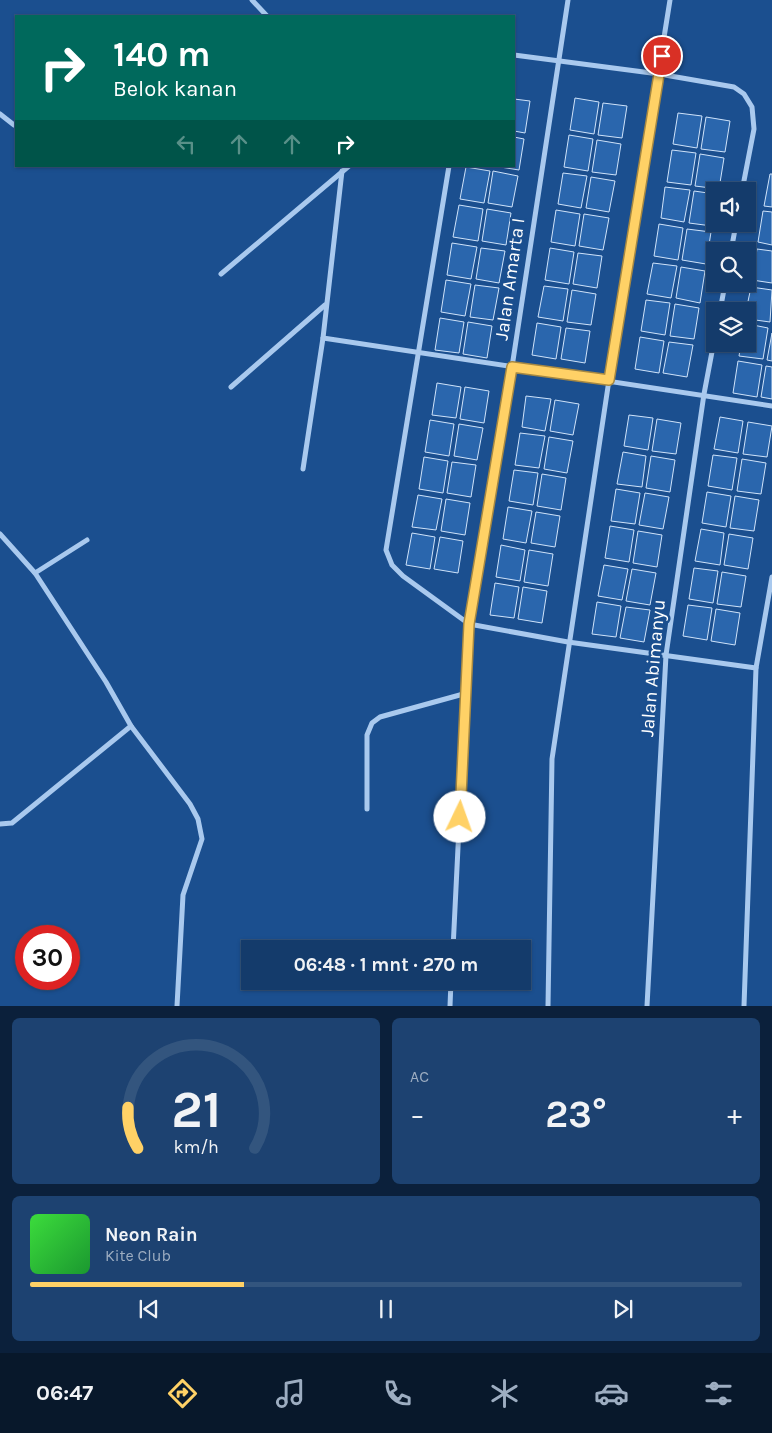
<!DOCTYPE html>
<html lang="id">
<meta charset="utf-8">
<style>
:root{--surface:#143b6b;--page:#1d4271;--text:#f1f3f6;--muted:#9dadc1;--line:#33557e;--accent:#ffd166}
body{margin:0;font-family:Karla,sans-serif;background:var(--page);color:var(--text);height:100vh;display:flex;flex-direction:column;font-size:19px;white-space:nowrap}
*{box-sizing:border-box;margin:0}
p{font-size:16px;color:var(--muted)}
.icon{flex:none;width:28px;height:28px;fill:none;stroke:currentColor;stroke-width:2;stroke-linecap:round;stroke-linejoin:round}
.map{position:relative;height:1006px;overflow:hidden}
.side{display:flex;flex-direction:column;gap:12px;padding:12px;background:#0b203b;flex:1}
.side>*{flex:none}
.guide{position:absolute;left:15px;top:15px;width:500px;height:152px;border-radius:0px;box-shadow:0 1px 4px #0004,0 0 0 1px var(--line);background:#00695c;color:#fff;overflow:hidden}
.controls{position:absolute;left:706px;top:182px;display:grid;gap:10px}
.controls a{display:grid;place-items:center;width:50px;height:50px;border-radius:0px;background:var(--surface);box-shadow:0 1px 4px #0004,0 0 0 1px var(--line);font-size:25px}
.speed{position:absolute;left:15px;top:925px;display:flex;gap:10px;font-size:25px;font-weight:700;text-align:center}
.speed>*{display:grid;place-content:center;width:65px;height:65px;border-radius:50%;background:var(--surface);box-shadow:0 1px 4px #0004,0 0 0 1px var(--line);line-height:1}
.speed .limit{border:8px solid #d22;background:#fff;color:#111}
.pin{position:absolute;display:grid;place-items:center;width:42px;height:42px;color:#fff;margin:-21px;border:2px solid #fff;border-radius:50%;box-shadow:0 1px 5px #0007}
.me{position:absolute;width:55px;margin:-28px;rotate:3deg;stroke-linejoin:round;filter:drop-shadow(0 0 4px #0008)}
.turn{display:flex;align-items:center;gap:18px;height:105px;padding:0 15px;font-size:22px}
.turn .icon{width:65px;height:65px;stroke-width:2.5}
.turn b{display:block;font-size:35px;line-height:42px}
.lanes{display:flex;align-items:center;height:48px;padding:0 15px;background:#0003;justify-content:center;gap:25px;direction:ltr}
.lanes .off{opacity:.35}
.big{font-size:38px;font-weight:700;line-height:1.1}
.side .tile{flex:1;display:flex;flex-direction:column;justify-content:center;gap:8px;min-width:0;padding:0 18px;border-radius:8px;background:var(--page)}
.side .dial{align-items:center;gap:0}
.dial svg{height:130px;overflow:visible;fill:none;stroke:var(--line);stroke-width:7;stroke-linecap:round;text-anchor:middle}
.dial text{fill:var(--text);stroke:none}
.song{display:flex;align-items:center;gap:15px}
.cover{width:60px;height:60px;border-radius:8px;background:linear-gradient(135deg,hsl(120 70% 55%),hsl(130 70% 35%))}
.played{height:5px;border-radius:2px;background:linear-gradient(90deg,var(--accent) 30%,var(--line) 30%)}
.keys{display:flex;justify-content:space-around;direction:ltr}
.heat{display:flex;justify-content:space-between;align-items:center;font-size:28px;direction:ltr}
.side .tiles{flex:1;display:grid;gap:12px;grid-template-columns:1fr 1fr}
.tile:last-child{grid-column:span 2}
.trip{position:absolute;left:241px;top:940px;width:290px;height:50px;border-radius:0px;background:var(--surface);box-shadow:0 1px 4px #0004,0 0 0 1px var(--line);font-weight:700;line-height:50px;text-align:center}
.dock{display:flex;height:80px;justify-content:space-around;align-items:center;background:#08182b;color:var(--muted)}
.dock .icon{width:35px;height:35px}
.dock .current{color:var(--accent)}
.dock b{font-size:22px;color:var(--text)}
.map>svg:first-child{display:block}
</style>
<div class="map">
<svg width="772" height="1006" viewBox="0 0 772 1006">
<rect width="100%" height="100%" fill="#1b4f8f"/>
<!-- building -->
<g fill="#2a66ad" stroke="#cfe3fa">
<path d="M575 98 599 102 594 134 570 130Z"/>
<path d="M514 99 530 101 525 133 514 131Z"/>
<path d="M603 103 627 106 622 138 598 135Z"/>
<path d="M678 113 702 116 697 148 673 144Z"/>
<path d="M706 117 730 121 725 152 701 149Z"/>
<path d="M569 135 593 139 588 171 564 167Z"/>
<path d="M514 137 524 139 519 170 494 166H514Z"/>
<path d="M597 140 621 144 616 175 592 172Z"/>
<path d="M672 150 696 153 691 185 667 182Z"/>
<path d="M700 154 724 158 719 189 695 186Z"/>
<path d="M466 167 490 171 484 203 460 199Z"/>
<path d="M493 171 518 176 512 207 488 203Z"/>
<path d="M563 173 587 176 581 208 558 204Z"/>
<path d="M770 174H772V207L764 206Z"/>
<path d="M591 177 615 181 609 212 586 208Z"/>
<path d="M665 187 690 190 684 222 661 218Z"/>
<path d="M694 191 715 194 712 226 689 223Z"/>
<path d="M459 205 483 209 478 241 453 237Z"/>
<path d="M487 209 511 213 506 245 482 241Z"/>
<path d="M556 210 580 214 575 246 551 242Z"/>
<path d="M763 211 772 212V245L758 242Z"/>
<path d="M584 214 609 218 603 250 579 246Z"/>
<path d="M659 224 683 228 678 260 654 256Z"/>
<path d="M687 229 711 232 706 264 682 260Z"/>
<path d="M452 243 477 247 471 279 447 275Z"/>
<path d="M481 248 505 251 499 283 476 279Z"/>
<path d="M550 248 574 252 569 284 545 280Z"/>
<path d="M757 249 772 251V283L752 280Z"/>
<path d="M578 253 602 256 597 288 573 284Z"/>
<path d="M653 263 677 266 671 298 647 294Z"/>
<path d="M681 267 705 271 700 303 676 298Z"/>
<path d="M446 280 471 284 465 316 441 312Z"/>
<path d="M475 285 499 288 493 320 470 317Z"/>
<path d="M544 286 568 289 563 321 538 317Z"/>
<path d="M751 287 772 290 770 322 748 319 746 311Z"/>
<path d="M572 290 596 294 591 325 567 322Z"/>
<path d="M646 300 670 303 665 335 641 331Z"/>
<path d="M675 304 699 308 694 339 670 336Z"/>
<path d="M440 318 464 322 459 353 435 350Z"/>
<path d="M468 322 492 326 487 358 463 354Z"/>
<path d="M537 323 561 327 556 359 532 355Z"/>
<path d="M748 324 768 328 763 359 739 356 741 344H748Z"/>
<path d="M566 328 590 331 585 363 561 359Z"/>
<path d="M772 333V361L767 360Z"/>
<path d="M640 337 664 341 659 373 635 369Z"/>
<path d="M669 342 693 345 687 377 663 373Z"/>
<path d="M738 361 762 365 757 397 733 393Z"/>
<path d="M766 366 772 367V399L761 397Z"/>
<path d="M437 383 461 387 456 418 432 415Z"/>
<path d="M465 387 489 391 484 423 460 419Z"/>
<path d="M526 396 551 399 545 431 522 427Z"/>
<path d="M555 400 579 404 573 435 550 431Z"/>
<path d="M629 415 653 418 648 450 624 446Z"/>
<path d="M720 417 743 421 738 453 714 449Z"/>
<path d="M657 419 681 423 676 454 652 451Z"/>
<path d="M430 420 454 424 449 456 425 452Z"/>
<path d="M748 422 772 426 767 457 743 454Z"/>
<path d="M459 424 483 428 477 460 454 456Z"/>
<path d="M520 433 545 436 539 468 515 465Z"/>
<path d="M549 437 573 441 567 473 544 469Z"/>
<path d="M623 452 646 456 642 487 617 484Z"/>
<path d="M713 455 737 458 732 490 708 486Z"/>
<path d="M651 456 675 460 670 492 646 488Z"/>
<path d="M424 457 448 461 443 493 419 489Z"/>
<path d="M742 459 766 463 761 494 737 491Z"/>
<path d="M452 462 476 465 471 497 447 493Z"/>
<path d="M514 470 538 473 533 505 509 501Z"/>
<path d="M542 474 566 478 561 510 537 506Z"/>
<path d="M616 489 640 493 635 524 611 521Z"/>
<path d="M707 492 731 496 726 527 702 523Z"/>
<path d="M645 493 669 497 663 529 639 525Z"/>
<path d="M418 495 442 499 436 530 412 527Z"/>
<path d="M735 496 759 500 754 531 730 528Z"/>
<path d="M446 499 470 503 465 535 441 531Z"/>
<path d="M508 507 532 511 526 543 503 539Z"/>
<path d="M536 512 560 516 555 547 531 543Z"/>
<path d="M610 526 634 530 629 562 605 558Z"/>
<path d="M701 529 724 533 720 565 695 561Z"/>
<path d="M638 531 662 535 657 567 633 563Z"/>
<path d="M412 533 435 537 430 569 406 565Z"/>
<path d="M729 534 753 538 748 569 724 565Z"/>
<path d="M440 537 463 541 458 573 434 569Z"/>
<path d="M501 545 525 550 520 581 496 577Z"/>
<path d="M529 550 553 554 548 586 524 582Z"/>
<path d="M604 565 628 569 622 600 598 596Z"/>
<path d="M694 568 718 571 713 603 689 599Z"/>
<path d="M632 569 656 573 650 605 626 601Z"/>
<path d="M722 572 746 576 741 607 717 604Z"/>
<path d="M495 583 519 587 514 618 490 615Z"/>
<path d="M523 587 547 591 542 623 518 619Z"/>
<path d="M597 602 621 606 616 637 592 634Z"/>
<path d="M688 605 712 608 707 640 683 636Z"/>
<path d="M626 607 650 610 644 642 620 638Z"/>
<path d="M716 609 740 613 735 645 711 641Z"/>
</g>
<g fill="none" stroke-linecap="round" stroke-linejoin="round">
<!-- street -->
<g stroke="#a9c9ee" stroke-width="5">
<path d="M252 0 267 16"/>
<path d="M514 55 659 74 734 87 744 94 752 107 754 129 742 191"/>
<path d="M0 114 14 125"/>
<path d="M449 166 386 550 392 565 403 576 469 624 568 642 756 668"/>
<path d="M731 251 736 224"/>
<path d="M221 274 349 166"/>
<path d="M720 311 725 284"/>
<path d="M323 338 772 406"/>
<path d="M231 387 325 305"/>
<path d="M303 469 323 338 342 171"/>
<path d="M0 534 35 573 106 682 131 726 190 804 198 819 202 839 183 895 177 1006"/>
<path d="M35 573 87 540"/>
<path d="M367 809V735L372 723 380 717 467 693"/>
<path d="M0 824 12 823 131 726"/>
<path d="M453 949 469 624 512 367 568 0"/>
<path d="M450 1006 451 981"/>
<path d="M548 1006 552 759 609 380 670 0"/>
<path d="M647 1006 666 655 704 394 715 336"/>
<path d="M744 1006 756 668 772 577"/>
</g>
</g>
<g fill="none" stroke-linecap="round" stroke-linejoin="round">
<!-- route casing -->
<g stroke="#a68842" stroke-width="12">
<path id="route" d="M460 817 469 624 512 367 609 380 662 56"/>
</g>
<!-- route -->
<use href="#route" stroke="#ffd166" stroke-width="9"/>
</g>
<g text-anchor="middle" dominant-baseline="central" stroke-width="5" stroke-linejoin="round" paint-order="stroke">
<!-- street labels -->
<g font-size="19" fill="#fff" stroke="#1b4f8f">
<text transform="translate(510 279) rotate(-82)">Jalan Amarta I</text>
<text transform="translate(653 668) rotate(-85)">Jalan Abimanyu</text>
</g>
</g>
</svg>
<div class="controls">
<a><svg class="icon" aria-label="sound" viewBox="0 0 24 24"><path d="M4 9h4l5-4v14l-5-4H4zM17 9q2 3 0 6"/></svg></a>
<a><svg class="icon" aria-label="search" viewBox="0 0 24 24"><circle cx="10" cy="10" r="6"/><path d="M15 15l6 6"/></svg></a>
<a><svg class="icon" aria-label="layers" viewBox="0 0 24 24"><path d="M12 4l9 5-9 5-9-5zM3 14l9 5 9-5"/></svg></a>
</div>
<div class="speed"><div class="limit">30</div></div>
<div class="pin" style="left:662px;top:56px;background:#d93025"><svg class="icon" aria-label="arrive" viewBox="0 0 24 24"><path d="M6 21V4h12l-3 4 3 4H6"/></svg></div>
<svg class="me" style="left:460px;top:817px" viewBox="-20 -20 40 40"><circle r="19" fill="#fff"/><path d="M0-13L10 11 0 6-10 11z" fill="#ffd166"/></svg>
<div class="trip">06:48 · 1 mnt · 270 m</div>
<div class="guide">
<div class="turn"><svg class="icon" aria-label="right" viewBox="0 0 24 24"><path d="M7 20v-9h11M14 6l5 5-5 5"/></svg><div><b>140 m</b>Belok kanan</div></div>
<div class="lanes"><svg class="icon off" aria-label="left" viewBox="0 0 24 24"><path d="M17 20v-9H6M10 6l-5 5 5 5"/></svg><svg class="icon off" aria-label="ahead" viewBox="0 0 24 24"><path d="M12 20V5M6 11l6-6 6 6"/></svg><svg class="icon off" aria-label="ahead" viewBox="0 0 24 24"><path d="M12 20V5M6 11l6-6 6 6"/></svg><svg class="icon" aria-label="right" viewBox="0 0 24 24"><path d="M7 20v-9h11M14 6l5 5-5 5"/></svg></div>
</div>
</div>
<section class="side">
<div class="tiles">
<div class="tile dial"><svg viewBox="0 0 100 80">
<path d="M14 69A42 42 0 1 1 86 69"/>
<path d="M14 69A42 42 0 0 1 8 44" stroke="#ffd166"/>
<text x="50" y="56" font-size="32" font-weight="700">21</text>
<text x="50" y="72" font-size="11">km/h</text>
</svg></div>
<div class="tile"><p>AC</p>
<div class="heat"><a>−</a><b class="big">23°</b><a>+</a></div>
</div>
<div class="tile">
<div class="song"><i class="cover"></i><div><b>Neon Rain</b><p>Kite Club</p></div></div>
<div class="played"></div>
<div class="keys"><svg class="icon" aria-label="previous" viewBox="0 0 24 24"><path d="M18 5L8 12l10 7zM5 5v14"/></svg><svg class="icon" aria-label="pause" viewBox="0 0 24 24"><path d="M8 5v14M16 5v14"/></svg><svg class="icon" aria-label="next" viewBox="0 0 24 24"><path d="M6 5l10 7-10 7zM19 5v14"/></svg></div>
</div>
</div>
</section>
<nav class="dock">
<b>06:47</b>
<svg class="icon current" aria-label="directions" viewBox="0 0 24 24"><path d="M12 3l9 9-9 9-9-9zM9 14v-3h6M13 9l2 2-2 2"/></svg>
<svg class="icon" aria-label="music" viewBox="0 0 24 24"><path d="M9 18V5l10-2v13"/><circle cx="6" cy="18" r="3"/><circle cx="16" cy="16" r="3"/></svg>
<svg class="icon" aria-label="phone" viewBox="0 0 24 24"><path d="M5 4h4l2 5-3 2q2 4 5 5l2-3 5 2v4C11 20 4 13 5 4z"/></svg>
<svg class="icon" aria-label="climate" viewBox="0 0 24 24"><path d="M12 3v18M4 7l16 10M4 17L20 7"/></svg>
<svg class="icon" aria-label="car" viewBox="0 0 24 24"><path d="M5 17H2v-5l4-1 3-4h7l3 4 3 1v5h-3M9 17h6M6 11h13"/><circle cx="7" cy="17" r="2"/><circle cx="17" cy="17" r="2"/></svg>
<svg class="icon" aria-label="filters" viewBox="0 0 24 24"><path d="M4 7h16M4 17h16"/><circle cx="9" cy="7" r="2"/><circle cx="15" cy="17" r="2"/></svg>
</nav>
